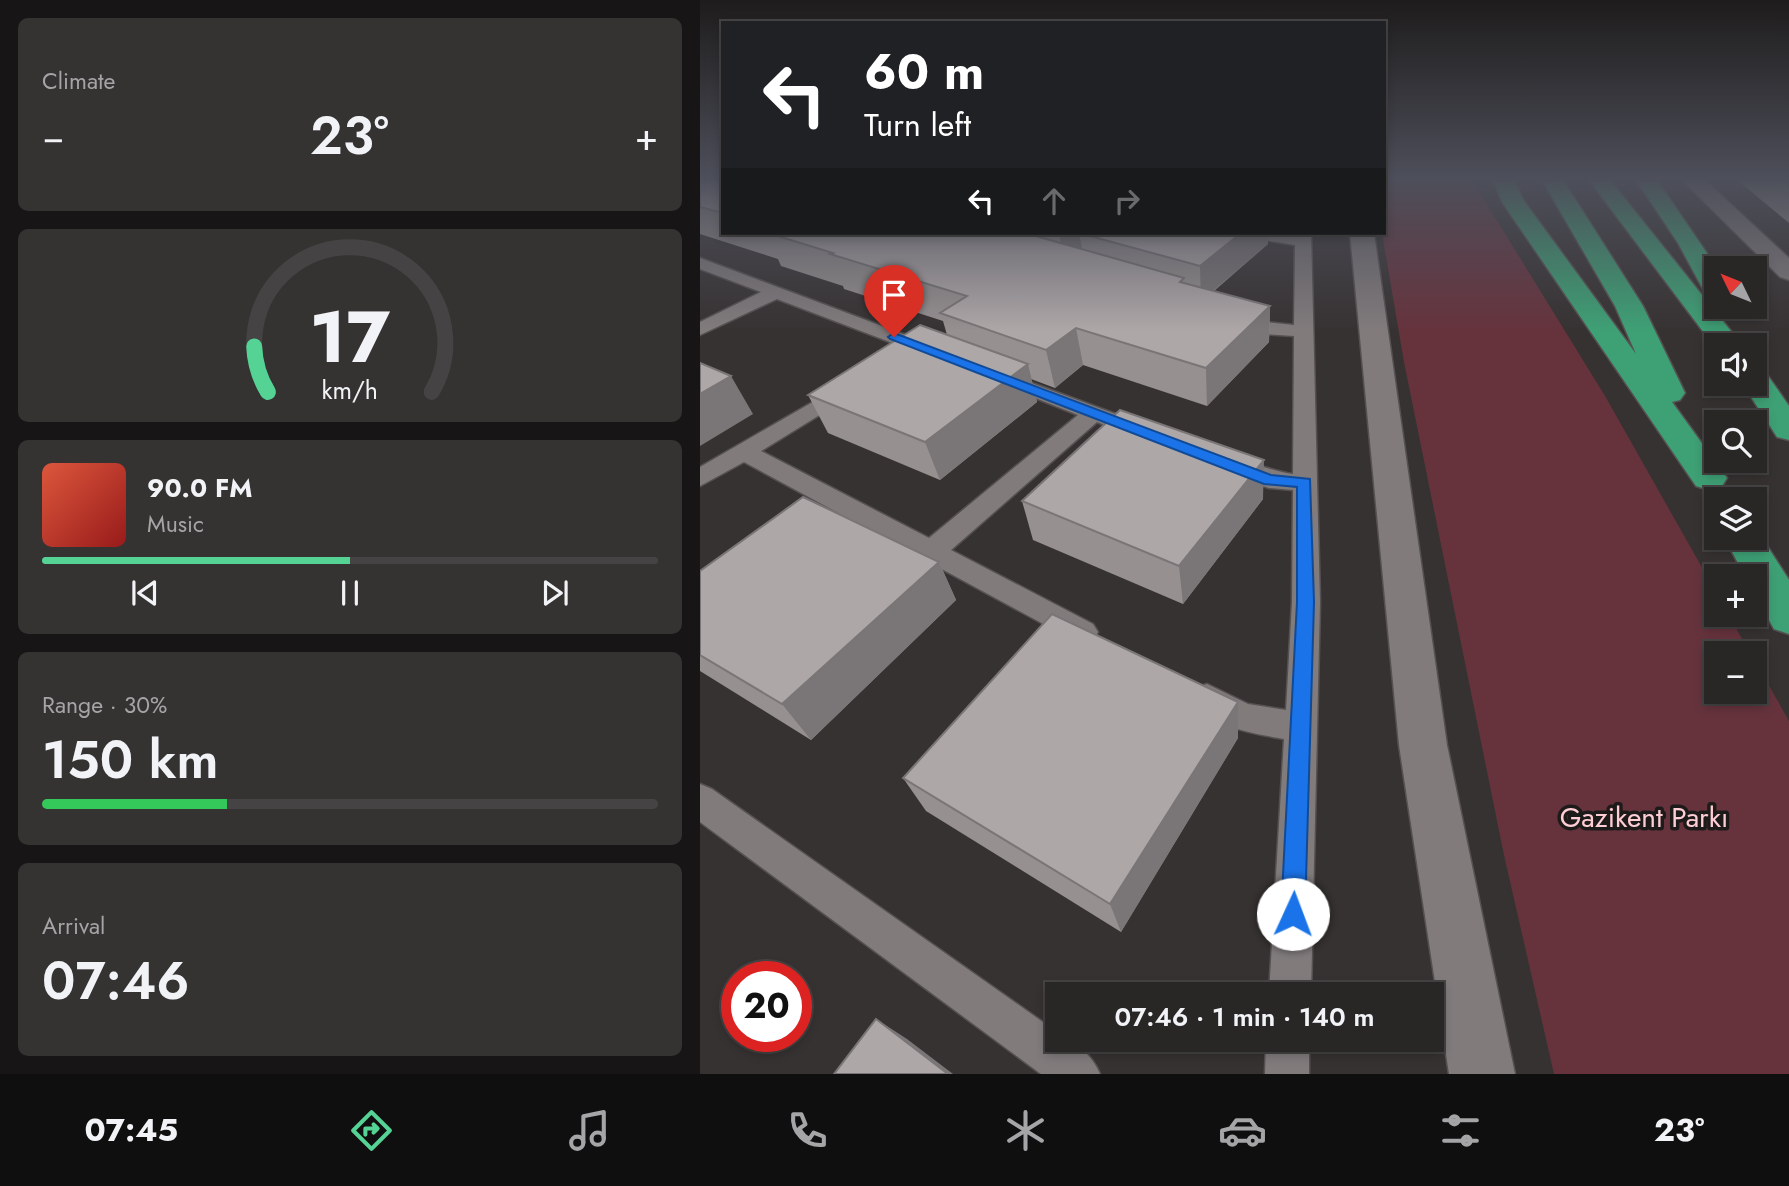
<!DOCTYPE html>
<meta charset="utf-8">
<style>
:root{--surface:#292626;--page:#353232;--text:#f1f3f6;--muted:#a5a5a7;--line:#454343;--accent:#54d395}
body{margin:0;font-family:Jost,sans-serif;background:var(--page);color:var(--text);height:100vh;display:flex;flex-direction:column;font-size:26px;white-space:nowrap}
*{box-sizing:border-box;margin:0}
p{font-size:23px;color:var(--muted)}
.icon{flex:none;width:38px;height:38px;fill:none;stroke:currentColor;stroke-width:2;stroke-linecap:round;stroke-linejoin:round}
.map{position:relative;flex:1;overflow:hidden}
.side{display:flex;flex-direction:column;gap:18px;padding:18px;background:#171515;width:700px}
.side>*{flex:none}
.banner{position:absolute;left:21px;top:21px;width:665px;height:214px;border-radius:0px;box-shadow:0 4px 10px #0003,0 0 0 2px var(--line);background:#202124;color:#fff;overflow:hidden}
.needle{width:46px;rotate:313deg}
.tools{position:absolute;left:1004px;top:256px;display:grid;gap:14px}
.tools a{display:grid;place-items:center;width:63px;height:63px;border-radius:0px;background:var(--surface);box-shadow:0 4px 10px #0003,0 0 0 2px var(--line);font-size:35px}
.speed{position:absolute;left:21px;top:961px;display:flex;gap:14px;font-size:35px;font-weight:700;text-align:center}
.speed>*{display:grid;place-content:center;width:91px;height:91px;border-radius:50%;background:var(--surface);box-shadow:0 4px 10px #0003,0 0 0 2px var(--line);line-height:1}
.speed .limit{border:10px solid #d22;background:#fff;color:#111}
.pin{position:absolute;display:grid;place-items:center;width:60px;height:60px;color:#fff;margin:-72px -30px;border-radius:50% 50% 50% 0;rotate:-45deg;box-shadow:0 0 7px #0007}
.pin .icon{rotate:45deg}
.me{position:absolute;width:77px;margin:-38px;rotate:2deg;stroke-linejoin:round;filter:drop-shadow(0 0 5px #0008)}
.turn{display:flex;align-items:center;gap:24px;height:147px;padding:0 28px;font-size:32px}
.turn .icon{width:91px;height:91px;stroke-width:2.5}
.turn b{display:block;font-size:49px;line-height:60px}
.lanes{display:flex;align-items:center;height:66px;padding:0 28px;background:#0003;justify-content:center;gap:35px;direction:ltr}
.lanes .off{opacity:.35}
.big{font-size:52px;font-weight:600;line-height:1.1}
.side .card{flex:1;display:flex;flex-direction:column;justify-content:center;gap:10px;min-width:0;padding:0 24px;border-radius:10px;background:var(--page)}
.side .dial{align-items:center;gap:0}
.dial svg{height:182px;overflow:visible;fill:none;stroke:var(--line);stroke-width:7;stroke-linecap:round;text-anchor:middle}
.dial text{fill:var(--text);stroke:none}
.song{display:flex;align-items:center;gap:21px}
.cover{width:84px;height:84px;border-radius:10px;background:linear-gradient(135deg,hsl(10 70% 55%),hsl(0 70% 35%))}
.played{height:7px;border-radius:4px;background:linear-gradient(90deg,var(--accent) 50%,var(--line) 50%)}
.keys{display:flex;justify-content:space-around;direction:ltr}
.heat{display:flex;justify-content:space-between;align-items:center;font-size:38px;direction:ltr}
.charge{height:10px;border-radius:5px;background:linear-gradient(90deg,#34c759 30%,var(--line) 0)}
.trip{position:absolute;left:345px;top:982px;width:399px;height:70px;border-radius:0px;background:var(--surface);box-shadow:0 4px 10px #0003,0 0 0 2px var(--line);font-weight:600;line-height:70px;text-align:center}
.dock{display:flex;height:112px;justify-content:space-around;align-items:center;background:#100f0f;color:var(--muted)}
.dock .icon{width:49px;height:49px}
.dock .selected{color:var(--accent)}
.dock b{font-size:32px;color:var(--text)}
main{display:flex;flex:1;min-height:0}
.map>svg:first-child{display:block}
</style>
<main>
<section class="side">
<div class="card"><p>Climate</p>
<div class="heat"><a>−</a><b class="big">23°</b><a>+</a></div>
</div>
<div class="card dial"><svg viewBox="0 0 100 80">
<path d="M14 69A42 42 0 1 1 86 69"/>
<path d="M14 69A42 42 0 0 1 8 49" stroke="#54d395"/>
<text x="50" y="56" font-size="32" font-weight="700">17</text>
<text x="50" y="72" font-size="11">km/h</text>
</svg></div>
<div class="card">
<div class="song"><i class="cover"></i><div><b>90.0 FM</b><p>Music</p></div></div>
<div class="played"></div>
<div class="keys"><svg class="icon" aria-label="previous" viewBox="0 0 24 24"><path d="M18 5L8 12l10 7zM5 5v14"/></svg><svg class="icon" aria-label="pause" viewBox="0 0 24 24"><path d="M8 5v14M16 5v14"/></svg><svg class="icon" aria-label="next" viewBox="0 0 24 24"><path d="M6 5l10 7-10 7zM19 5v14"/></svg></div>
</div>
<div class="card"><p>Range · 30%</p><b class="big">150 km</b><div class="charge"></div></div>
<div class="card"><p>Arrival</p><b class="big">07:46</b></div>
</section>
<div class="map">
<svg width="1089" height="1074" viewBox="0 0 1089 1074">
<rect width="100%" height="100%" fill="#373232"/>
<!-- green -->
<path fill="#66333d" d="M684 180H772L905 396 1017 594V614H1028L1050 653H1017V691H1055V661L1089 721V1074H854L804 855 704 362 682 233Z"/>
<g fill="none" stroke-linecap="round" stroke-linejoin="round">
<!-- service casing -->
<g stroke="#555051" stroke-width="3">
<g id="service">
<path d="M543 233 595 236V233H611L620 602 611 994H569L584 739C556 734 504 726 491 698L496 688 507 684 548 704 586 710 592 602 593 490 569 488 523 472 519 466 523 460C539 456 572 472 593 474L594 336 563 334 530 324 528 320 537 314 565 322 594 325 595 245 551 238Z"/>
<path d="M0 258 238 347 241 351 231 357 224 355 77 299 0 335V322L61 292 0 269Z"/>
<path d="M302 372 451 427 454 432 451 437H435L397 422 251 550 393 624 398 632 393 640 383 644 373 640 44 462 0 486V467L144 384 152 385 155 390 152 395 61 451 229 538 378 415 295 382 292 378 295 374Z"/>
<path d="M0 784 12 789 357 1032V1040C377 1040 393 1057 400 1074H341L0 822Z"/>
<path d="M566 1040H609V1074H565Z"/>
</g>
</g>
<!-- minor casing -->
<g stroke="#555051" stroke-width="3">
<path id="minor" d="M982 180H1005L1089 258V280L1080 277Z"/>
</g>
<!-- tertiary casing -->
<g stroke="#555051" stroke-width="3">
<path id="tertiary" d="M650 233H674L747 745 815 1074H749L699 745Z"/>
</g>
<!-- trunk casing -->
<g stroke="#555051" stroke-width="3">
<g id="trunk">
<path d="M793 180H814L824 201 936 354 915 306 842 180H863L943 306 985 393 980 400 972 402 1027 478 1022 486 1009 490 996 486 802 202Z"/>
<path d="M889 180H910L1042 345H1017V350Z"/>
<path d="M936 180H957L1017 268V299L1008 297 1004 291 978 243Z"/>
<path d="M1055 371 1066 373 1089 406V440L1077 437 1042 383H1055Z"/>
<path d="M1055 527 1089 580V634L1074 629 1055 595V576H1045L1024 537H1055Z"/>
</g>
</g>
<!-- service -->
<use href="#service" fill="#817b7c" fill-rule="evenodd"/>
<!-- minor -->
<use href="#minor" fill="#817b7c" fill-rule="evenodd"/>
<!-- tertiary -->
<use href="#tertiary" fill="#817b7c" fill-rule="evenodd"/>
<!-- trunk -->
<use href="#trunk" fill="#3ea075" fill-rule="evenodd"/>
</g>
<!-- wall -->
<g fill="#969090">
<path d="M0 180H23V233H568V244L514 291 570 306 569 342 507 406 383 365 355 388 331 379 337 402 240 480 128 433 108 395 247 335 243 321 144 289 143 286 81 266 78 259 0 234Z"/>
<path d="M1037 180H1089V223Z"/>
<path d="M563 499 483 604 333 540 322 501Z"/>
<path d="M239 562 256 600 111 740 0 671V571Z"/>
<path d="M538 738 421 932 226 811 203 778Z"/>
</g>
<!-- shaded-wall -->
<g fill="#7a7576">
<path d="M359 233H406H379L382 248 364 260Z"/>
<path d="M541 233H568V244L501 301 500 266Z"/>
<path d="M570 306 569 342 507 406 506 368Z"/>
<path d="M376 328 383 365 355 388 346 350Z"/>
<path d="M328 364 337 402 240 480 225 442Z"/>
<path d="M31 376 53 414 0 446V394Z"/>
<path d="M564 460 563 499 483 604 479 566Z"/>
<path d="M239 562 256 600 111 740 82 704Z"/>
<path d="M538 702V738L421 932 410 904Z"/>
<path d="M176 1019 207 1039 253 1074H248Z"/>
</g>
<!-- building -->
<g fill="#aea7a8" stroke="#7a7576" stroke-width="2">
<path d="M0 180H23V213L0 207Z"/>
<path d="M1082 180H1089V186Z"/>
<path d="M68 233H325L484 278 480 282 570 306 506 368 376 328 346 350 240 313 267 296 130 254 133 253Z"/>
<path d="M379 233H541L500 266Z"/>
<path d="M220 325 328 364 225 442 108 395Z"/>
<path d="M0 363 31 376 0 394Z"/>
<path d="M420 410 564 460 479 566 322 501Z"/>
<path d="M103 497 239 562 82 704 0 655V571Z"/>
<path d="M352 614 538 702 410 904 203 778Z"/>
<path d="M176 1019 248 1074H134Z"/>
</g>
<!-- sky -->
<linearGradient id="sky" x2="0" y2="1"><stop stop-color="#1e1c1c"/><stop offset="0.54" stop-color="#4d4f5a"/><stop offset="1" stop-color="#4d4f5a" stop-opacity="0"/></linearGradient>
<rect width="1089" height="331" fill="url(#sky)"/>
<!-- route -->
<path fill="#1a73e8" stroke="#114b97" stroke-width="2" d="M194 333 571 475 610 479 614 602 605 914 602 923 593 926 585 923 581 914 597 602V487L564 484 190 339 188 337Z"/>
<g text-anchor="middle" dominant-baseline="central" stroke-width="7" stroke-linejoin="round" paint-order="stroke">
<!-- near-park labels -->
<g font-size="28" fill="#ffcdd4" stroke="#1d1a1a">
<text x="944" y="817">Gazikent Parkı</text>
</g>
</g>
</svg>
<div class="tools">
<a><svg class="needle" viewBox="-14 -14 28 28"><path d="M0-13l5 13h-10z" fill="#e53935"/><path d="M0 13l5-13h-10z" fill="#a5a5a7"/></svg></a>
<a><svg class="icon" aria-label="sound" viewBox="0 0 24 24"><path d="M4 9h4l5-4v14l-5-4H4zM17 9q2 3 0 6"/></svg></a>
<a><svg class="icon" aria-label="search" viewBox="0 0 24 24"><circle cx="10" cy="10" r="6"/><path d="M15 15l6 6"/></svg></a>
<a><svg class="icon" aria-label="layers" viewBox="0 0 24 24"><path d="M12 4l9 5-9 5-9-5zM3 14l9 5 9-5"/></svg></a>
<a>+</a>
<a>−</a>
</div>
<div class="speed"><div class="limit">20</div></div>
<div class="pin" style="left:194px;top:337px;background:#d93025"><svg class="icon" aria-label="arrive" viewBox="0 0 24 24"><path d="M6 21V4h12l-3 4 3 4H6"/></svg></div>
<svg class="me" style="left:593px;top:914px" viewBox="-20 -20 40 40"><circle r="19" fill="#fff"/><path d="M0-13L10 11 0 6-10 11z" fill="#1a73e8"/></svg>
<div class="trip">07:46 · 1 min · 140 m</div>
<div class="banner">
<div class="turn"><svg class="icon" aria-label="left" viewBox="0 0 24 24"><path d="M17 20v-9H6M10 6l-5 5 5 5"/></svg><div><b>60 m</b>Turn left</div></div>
<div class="lanes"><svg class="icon" aria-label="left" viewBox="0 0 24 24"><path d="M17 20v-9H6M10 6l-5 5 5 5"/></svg><svg class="icon off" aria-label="ahead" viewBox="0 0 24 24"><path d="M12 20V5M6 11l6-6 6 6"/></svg><svg class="icon off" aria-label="right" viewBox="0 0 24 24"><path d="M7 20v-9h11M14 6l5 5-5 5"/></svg></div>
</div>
</div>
</main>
<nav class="dock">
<b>07:45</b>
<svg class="icon selected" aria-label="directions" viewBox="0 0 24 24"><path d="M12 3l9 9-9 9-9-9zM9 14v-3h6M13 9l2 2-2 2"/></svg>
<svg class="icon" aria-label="music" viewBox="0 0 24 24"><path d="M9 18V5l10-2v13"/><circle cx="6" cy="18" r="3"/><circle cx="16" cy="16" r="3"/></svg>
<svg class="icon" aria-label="phone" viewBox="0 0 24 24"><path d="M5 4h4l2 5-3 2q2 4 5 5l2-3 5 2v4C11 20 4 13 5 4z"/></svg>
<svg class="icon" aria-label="climate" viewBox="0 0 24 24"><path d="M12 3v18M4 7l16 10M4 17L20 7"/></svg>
<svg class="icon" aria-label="car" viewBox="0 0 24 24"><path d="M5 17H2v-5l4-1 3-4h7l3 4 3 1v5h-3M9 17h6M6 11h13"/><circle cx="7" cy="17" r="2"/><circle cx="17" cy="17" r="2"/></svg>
<svg class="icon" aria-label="filters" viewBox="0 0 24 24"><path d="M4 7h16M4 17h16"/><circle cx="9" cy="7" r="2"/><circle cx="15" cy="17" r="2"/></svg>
<b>23°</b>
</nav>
